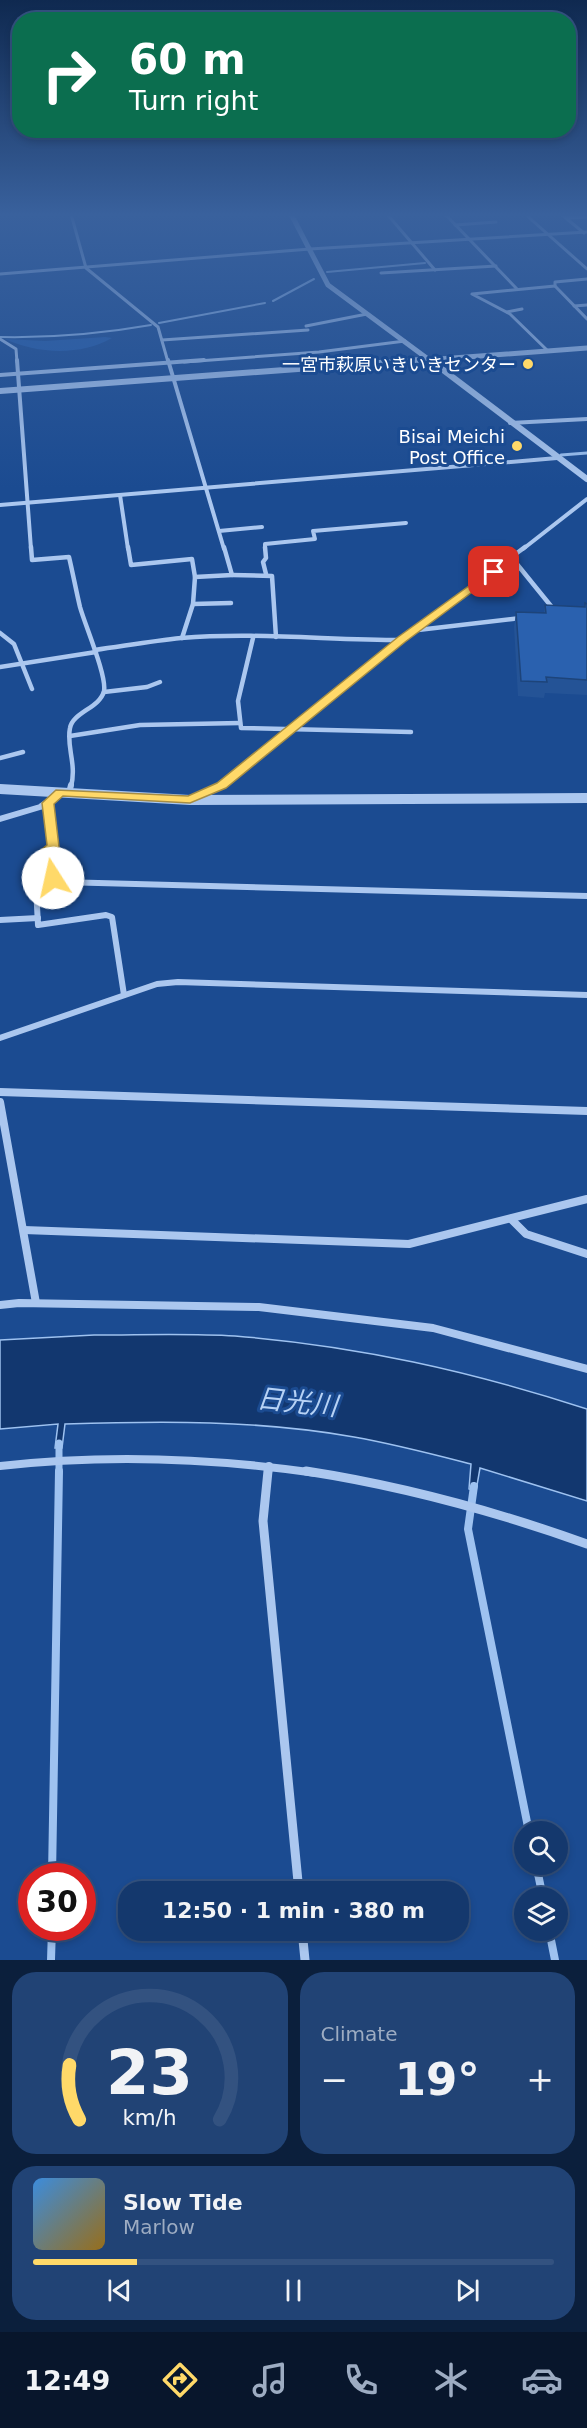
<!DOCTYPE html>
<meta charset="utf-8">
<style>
:root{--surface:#14386d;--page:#214375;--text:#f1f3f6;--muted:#9dacc2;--line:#335280;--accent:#ffd969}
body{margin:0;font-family:"DejaVu Sans","Noto Sans JP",sans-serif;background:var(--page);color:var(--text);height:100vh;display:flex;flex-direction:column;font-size:22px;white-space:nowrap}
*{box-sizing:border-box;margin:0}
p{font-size:20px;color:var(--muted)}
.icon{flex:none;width:33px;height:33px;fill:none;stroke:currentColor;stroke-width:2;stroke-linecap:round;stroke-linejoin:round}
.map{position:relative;height:1960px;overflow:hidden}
.side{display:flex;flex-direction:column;gap:12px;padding:12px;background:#0b1f3c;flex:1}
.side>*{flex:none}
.guide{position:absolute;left:12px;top:12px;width:564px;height:126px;border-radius:24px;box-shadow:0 3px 9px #0003,0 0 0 2px var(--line);background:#0b6e4f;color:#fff;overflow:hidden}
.fabs{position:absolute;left:514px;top:1821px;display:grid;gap:12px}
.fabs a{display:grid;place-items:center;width:54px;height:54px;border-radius:50%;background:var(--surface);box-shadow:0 3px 9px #0003,0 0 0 2px var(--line);font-size:30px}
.speed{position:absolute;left:18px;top:1863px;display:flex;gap:12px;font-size:30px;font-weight:700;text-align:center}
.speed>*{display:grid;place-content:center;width:78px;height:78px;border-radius:50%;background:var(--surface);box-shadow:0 3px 9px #0003,0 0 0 2px var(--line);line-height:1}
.speed .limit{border:9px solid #d22;background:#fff;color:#111}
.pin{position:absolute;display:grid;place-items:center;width:51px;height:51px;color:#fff;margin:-26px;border-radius:12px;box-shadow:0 3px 9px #0006}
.me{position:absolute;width:66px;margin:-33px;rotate:350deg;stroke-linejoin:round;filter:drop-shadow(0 0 4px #0008)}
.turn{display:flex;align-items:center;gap:21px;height:126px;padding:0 18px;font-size:27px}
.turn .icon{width:78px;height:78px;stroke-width:2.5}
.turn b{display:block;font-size:42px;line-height:51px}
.big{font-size:45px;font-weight:800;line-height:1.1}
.side .tile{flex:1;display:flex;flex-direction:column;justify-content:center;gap:9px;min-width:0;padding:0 21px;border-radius:24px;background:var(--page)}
.side .dial{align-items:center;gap:0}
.dial svg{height:156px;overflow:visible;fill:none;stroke:var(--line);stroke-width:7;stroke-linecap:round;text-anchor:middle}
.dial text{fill:var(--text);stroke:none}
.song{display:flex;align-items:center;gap:18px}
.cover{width:72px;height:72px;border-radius:9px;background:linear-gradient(135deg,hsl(210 70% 55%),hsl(40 70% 35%))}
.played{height:6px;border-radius:3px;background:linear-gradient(90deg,var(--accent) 20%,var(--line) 20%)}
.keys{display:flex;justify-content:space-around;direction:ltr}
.heat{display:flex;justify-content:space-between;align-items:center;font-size:33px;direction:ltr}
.side .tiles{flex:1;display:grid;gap:12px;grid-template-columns:1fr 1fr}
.tile:last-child{grid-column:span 2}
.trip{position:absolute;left:118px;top:1881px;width:351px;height:60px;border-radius:24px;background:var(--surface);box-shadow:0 3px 9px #0003,0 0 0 2px var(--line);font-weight:800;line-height:60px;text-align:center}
.menu{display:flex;height:96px;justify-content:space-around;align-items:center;background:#08162c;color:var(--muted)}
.menu .icon{width:42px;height:42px}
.menu .selected{color:var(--accent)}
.menu b{font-size:27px;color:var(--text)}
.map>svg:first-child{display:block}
</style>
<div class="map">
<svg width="587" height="1960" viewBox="0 0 587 1960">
<rect width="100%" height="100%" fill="#1b4b91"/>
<!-- green -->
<path fill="#245caa" d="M105 337 112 338C81 356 37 354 5 339L45 341Z"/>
<!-- water -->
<path fill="#12376f" stroke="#9ec2f0" stroke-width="1.5" d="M94 1335C141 1335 188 1333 235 1336 358 1346 470 1371 587 1409V1501L480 1468 476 1491 469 1489 471 1464C432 1454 394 1444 354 1437 259 1420 162 1421 65 1424L62 1448H55L58 1424 0 1429V1340Z"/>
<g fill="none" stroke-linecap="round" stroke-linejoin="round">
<!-- stream-far3 -->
<g stroke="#9ec2f0" stroke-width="2">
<path d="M327 272 425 263"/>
<path d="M273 301 314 279"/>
<path d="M159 323 265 303"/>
<path d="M0 337C51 338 100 334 151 325"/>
</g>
<!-- stream-far2 -->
<path stroke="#9ec2f0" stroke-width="3" d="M561 455 587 453"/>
<!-- stream-far1 -->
<path stroke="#9ec2f0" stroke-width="7" d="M59 1473V1443"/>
<!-- stream -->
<g stroke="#9ec2f0" stroke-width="8">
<path d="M474 1486 468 1529 529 1832"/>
<path d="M536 1864 543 1898"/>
<path d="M52 1876 59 1471"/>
<path d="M549 1930 555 1960"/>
<path d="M51 1960 52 1928"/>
</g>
<!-- minor-far5 -->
<g stroke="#abc7ef" stroke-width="3">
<path d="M71 214 86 268 158 327 168 362"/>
<path d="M387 214 435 270"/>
<path d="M445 214 517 289"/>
<path d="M525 214 587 269"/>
<path d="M561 214 584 233"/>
<path d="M567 218 587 217"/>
<path d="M455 225 496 222"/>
<path d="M381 273 496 266"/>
<path d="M0 274 310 249 587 232"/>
<path d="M555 286 587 319"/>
<path d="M574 306 587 305"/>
<path d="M507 312 522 309"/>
<path d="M306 326 367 314"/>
<path d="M0 339 16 349 17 362"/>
<path d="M162 340 308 330"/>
<path d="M548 351 510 314 472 294 555 286V282L587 279"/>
<path d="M184 362 319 352 405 341"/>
</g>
<!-- minor-far4 -->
<g stroke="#abc7ef" stroke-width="4">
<path d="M17 360 31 549"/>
<path d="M168 360 224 549"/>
<path d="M0 375 204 360"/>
<path d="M510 423 587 419"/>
<path d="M120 495 128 549"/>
<path d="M0 505 557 458"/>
<path d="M219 531 262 527"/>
<path d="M265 549V544L315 539 313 531 406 523"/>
<path d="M523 549 587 499"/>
</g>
<!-- minor-far3 -->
<g stroke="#abc7ef" stroke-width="4.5">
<path d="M31 547 32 560 69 557C73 574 76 590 80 607 85 625 107 676 104 691 100 708 73 712 70 728 66 747 77 763 71 787"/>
<path d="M128 547 131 565 192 559 195 577"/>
<path d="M265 547 266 558 263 562 266 574"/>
<path d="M512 558 555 611"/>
<path d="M232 575 272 576 276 637"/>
<path d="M193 604 231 603"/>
<path d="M418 630 521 618"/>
<path d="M0 633 14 644 32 689"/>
<path d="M182 638 193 604 195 577 232 575 224 547"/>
<path d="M253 638 238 701 241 728 411 732"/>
<path d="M95 650C124 646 152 641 181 638 254 632 328 640 401 640"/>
<path d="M0 667 96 652"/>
<path d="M104 692 147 687 160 682"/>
<path d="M70 736 140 725 240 723"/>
<path d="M0 758 23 752"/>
<path d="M220 787 401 640 525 547"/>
</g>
<!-- minor-far2 -->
<g stroke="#abc7ef" stroke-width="6">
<path d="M69 793 71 785"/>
<path d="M194 797 223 785"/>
<path d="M48 803 53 847 48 850 53 878 61 882 587 896"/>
<path d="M0 819 40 807 60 793"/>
<path d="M58 880 36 887 38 925 106 915 112 917 124 995"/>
<path d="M0 920 38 918"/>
<path d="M0 1038 157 984 178 982 587 995"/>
</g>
<!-- minor-far1 -->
<g stroke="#abc7ef" stroke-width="8">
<path d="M0 1092 587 1111"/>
<path d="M0 1102 36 1303"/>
<path d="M511 1219 526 1234 587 1254"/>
<path d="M24 1230 409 1244 587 1199"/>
<path d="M0 1305 19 1303 259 1307 433 1328 587 1369"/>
<path d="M0 1466C105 1454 212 1458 316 1473"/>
<path d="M268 1473 269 1466"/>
</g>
<!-- minor -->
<g stroke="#abc7ef" stroke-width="9">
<path d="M268 1471 263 1521 299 1892"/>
<path d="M306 1471C403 1486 495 1511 587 1544"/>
<path d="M302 1930 305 1960"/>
</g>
<!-- tertiary-far2 -->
<g stroke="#abc7ef" stroke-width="5">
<path d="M291 214 328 285 432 362"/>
<path d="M399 362 587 348"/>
</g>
<!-- tertiary-far1 -->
<g stroke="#abc7ef" stroke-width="6">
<path d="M430 360 587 479"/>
<path d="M0 391 420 360"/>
</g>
<!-- tertiary -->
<path stroke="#abc7ef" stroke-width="10" d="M0 789 190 800 587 798"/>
</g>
<!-- wall -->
<path fill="#245396" d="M585 603 587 604V695L545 693 544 698 518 696 514 627 516 612 544 613 545 605 584 607Z"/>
<!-- building -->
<path fill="#2a61af" stroke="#1d447a" stroke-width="1.5" d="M585 603 587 604V680L546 677 547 682 521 681 516 612 546 613 545 605 585 607Z"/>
<!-- sky -->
<linearGradient id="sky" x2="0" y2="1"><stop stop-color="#0f2950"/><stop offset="0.44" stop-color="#39619d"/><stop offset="1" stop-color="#39619d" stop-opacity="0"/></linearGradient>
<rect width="587" height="488" fill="url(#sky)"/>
<!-- route -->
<path fill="#ffd969" stroke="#a68d44" stroke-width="1.5" d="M491 570 499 572 405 642 226 788 190 803 63 796 54 804 59 847 54 851 60 878 58 881H49L41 850 47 845 42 803 56 790 188 796 217 783 398 637Z"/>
<!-- markers -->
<g fill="#ffd969" stroke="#1b4b91" stroke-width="2">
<circle cx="528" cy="364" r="6"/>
<circle cx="517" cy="446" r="6"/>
</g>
<g text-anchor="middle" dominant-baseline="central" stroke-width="6" stroke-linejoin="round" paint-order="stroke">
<!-- far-poi labels -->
<g font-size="18" fill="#fff" stroke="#1b4b91" text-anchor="end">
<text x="516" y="364">一宮市萩原いきいきセンター</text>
<text x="505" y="436">Bisai Meichi<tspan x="505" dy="21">Post Office</tspan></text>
</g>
<!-- near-water labels -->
<g font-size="27" font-style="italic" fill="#b7d2f5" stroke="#1b4b91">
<text transform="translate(297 1402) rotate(6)">日光川</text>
</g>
</g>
</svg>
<div class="fabs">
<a><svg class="icon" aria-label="search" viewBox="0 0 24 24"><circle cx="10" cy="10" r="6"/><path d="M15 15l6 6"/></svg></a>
<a><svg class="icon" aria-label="layers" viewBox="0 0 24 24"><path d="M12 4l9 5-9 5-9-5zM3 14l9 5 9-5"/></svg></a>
</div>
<div class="speed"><div class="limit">30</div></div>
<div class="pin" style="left:494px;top:572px;background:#d93025"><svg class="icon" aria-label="arrive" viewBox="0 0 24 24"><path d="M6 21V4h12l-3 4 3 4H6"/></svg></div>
<svg class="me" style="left:53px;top:878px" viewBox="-20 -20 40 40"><circle r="19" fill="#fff"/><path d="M0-13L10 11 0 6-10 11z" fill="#ffd969"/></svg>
<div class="trip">12:50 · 1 min · 380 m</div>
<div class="guide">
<div class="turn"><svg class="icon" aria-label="right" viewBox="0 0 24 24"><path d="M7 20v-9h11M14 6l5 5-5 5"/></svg><div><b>60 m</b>Turn right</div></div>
</div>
</div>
<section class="side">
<div class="tiles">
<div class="tile dial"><svg viewBox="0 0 100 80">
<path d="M14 69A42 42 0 1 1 86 69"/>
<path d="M14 69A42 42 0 0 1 9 41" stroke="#ffd969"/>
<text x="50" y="56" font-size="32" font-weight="700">23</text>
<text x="50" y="72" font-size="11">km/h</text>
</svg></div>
<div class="tile"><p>Climate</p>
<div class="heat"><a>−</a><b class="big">19°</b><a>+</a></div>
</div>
<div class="tile">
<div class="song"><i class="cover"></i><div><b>Slow Tide</b><p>Marlow</p></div></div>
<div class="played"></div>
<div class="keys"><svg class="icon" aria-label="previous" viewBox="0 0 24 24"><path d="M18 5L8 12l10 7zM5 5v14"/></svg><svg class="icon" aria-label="pause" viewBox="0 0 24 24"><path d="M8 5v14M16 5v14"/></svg><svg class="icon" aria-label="next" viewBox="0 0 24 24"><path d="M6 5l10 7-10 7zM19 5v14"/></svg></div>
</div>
</div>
</section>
<nav class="menu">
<b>12:49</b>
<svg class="icon selected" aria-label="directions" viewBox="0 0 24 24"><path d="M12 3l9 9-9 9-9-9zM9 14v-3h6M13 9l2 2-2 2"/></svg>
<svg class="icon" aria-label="music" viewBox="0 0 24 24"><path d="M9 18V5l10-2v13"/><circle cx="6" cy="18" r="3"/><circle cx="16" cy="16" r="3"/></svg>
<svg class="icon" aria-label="phone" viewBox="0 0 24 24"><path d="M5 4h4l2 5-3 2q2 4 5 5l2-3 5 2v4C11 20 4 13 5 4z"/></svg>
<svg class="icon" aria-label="climate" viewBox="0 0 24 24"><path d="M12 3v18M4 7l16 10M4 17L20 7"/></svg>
<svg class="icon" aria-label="car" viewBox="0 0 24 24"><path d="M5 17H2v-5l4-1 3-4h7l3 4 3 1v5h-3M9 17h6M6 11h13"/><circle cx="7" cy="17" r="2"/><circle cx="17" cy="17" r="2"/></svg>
</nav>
